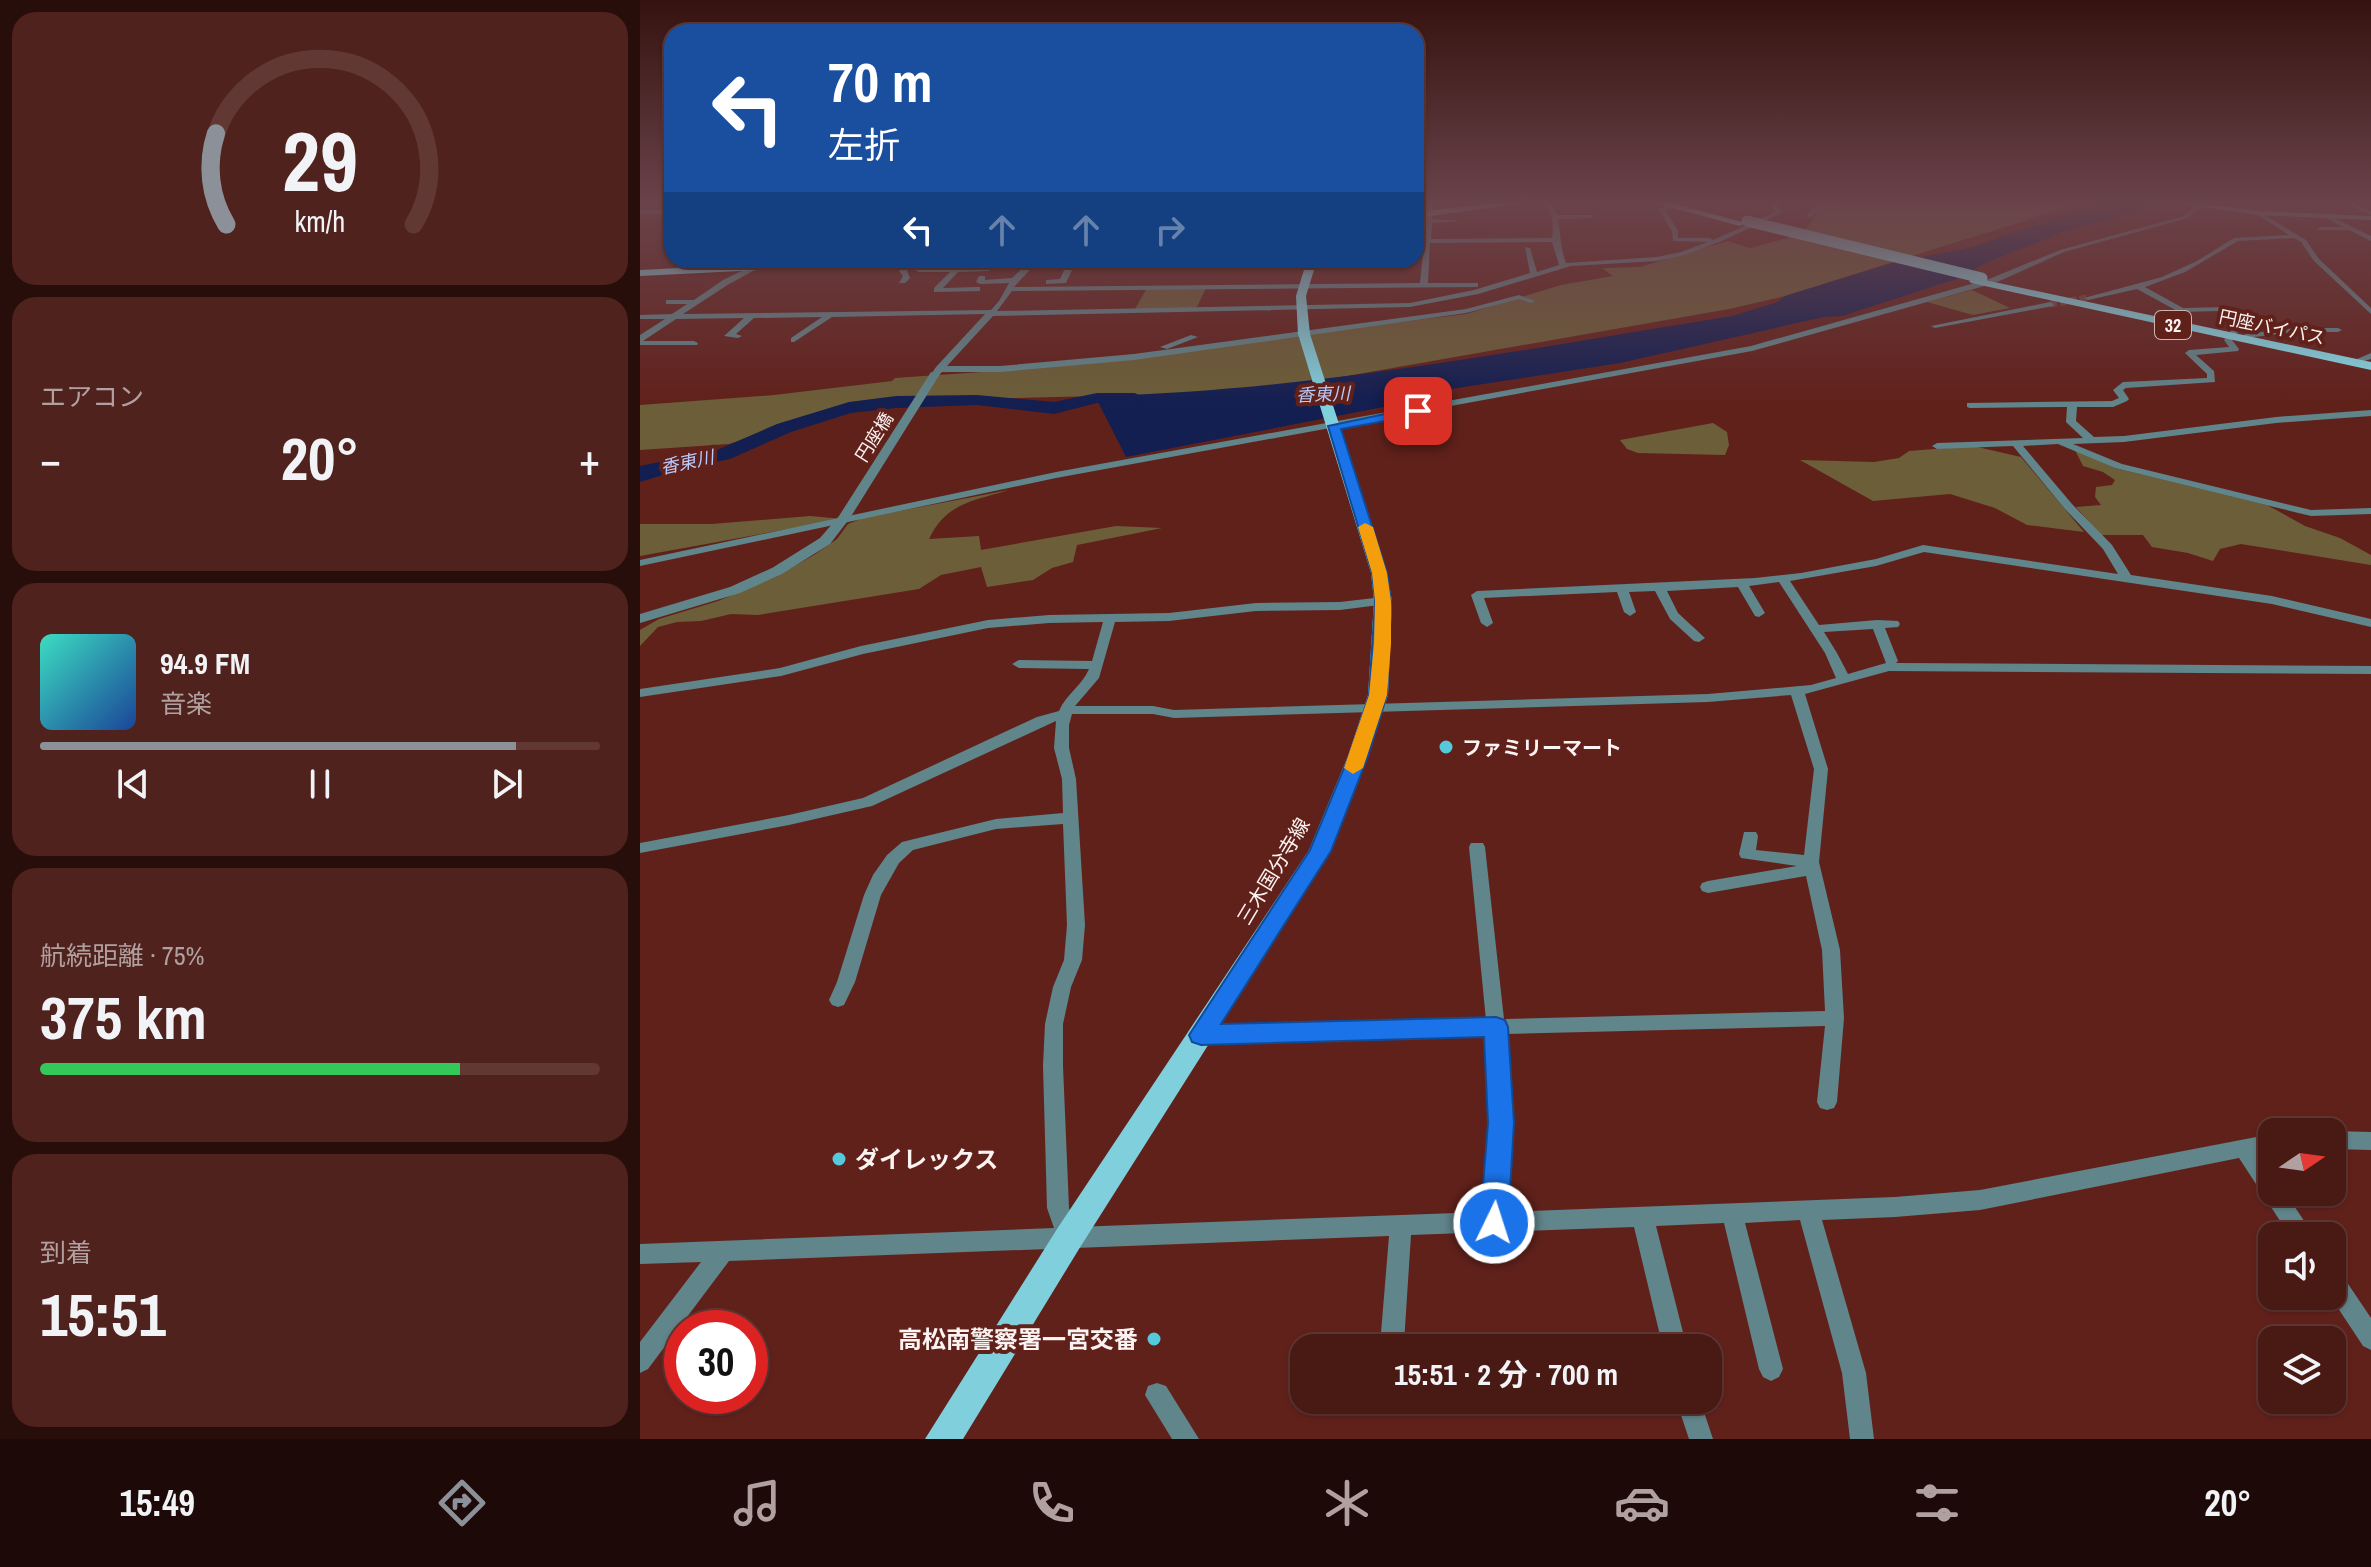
<!DOCTYPE html>
<html lang="ja">
<meta charset="utf-8">
<style>
:root{--surface:#491914;--page:#50221d;--text:#f1f3f6;--muted:#b1a0a0;--line:#613834;--accent:#8c9099}
body{margin:0;font-family:"Archivo Narrow","Noto Sans JP",sans-serif;background:var(--page);color:var(--text);height:100vh;display:flex;flex-direction:column;font-size:30px;white-space:nowrap}
*{box-sizing:border-box;margin:0}
p{font-size:26px;color:var(--muted)}
.icon{flex:none;width:44px;height:44px;fill:none;stroke:currentColor;stroke-width:2;stroke-linecap:round;stroke-linejoin:round}
.map{position:relative;flex:1;overflow:hidden}
.details{display:flex;flex-direction:column;gap:12px;padding:12px;background:#280e0b;width:640px}
.details>*{flex:none}
.banner{position:absolute;left:24px;top:24px;width:760px;height:244px;border-radius:24px;box-shadow:0 2px 6px #0004,0 0 0 2px var(--line);background:#1a4fa0;color:#fff;overflow:hidden}
.needle{width:52px;rotate:77deg}
.buttons{position:absolute;left:1618px;top:1118px;display:grid;gap:16px}
.buttons a{display:grid;place-items:center;width:88px;height:88px;border-radius:16px;background:var(--surface);box-shadow:0 2px 6px #0004,0 0 0 2px var(--line);font-size:40px}
.speed{position:absolute;left:24px;top:1310px;display:flex;gap:16px;font-size:40px;font-weight:700;text-align:center}
.speed>*{display:grid;place-content:center;width:104px;height:104px;border-radius:50%;background:var(--surface);box-shadow:0 2px 6px #0004,0 0 0 2px var(--line);line-height:1}
.speed .limit{border:12px solid #d22;background:#fff;color:#111}
.pin{position:absolute;display:grid;place-items:center;width:68px;height:68px;color:#fff;margin:-34px;border-radius:16px;box-shadow:0 4px 12px #0006}
.me{position:absolute;width:88px;margin:-44px;rotate:4deg;stroke-linejoin:round;filter:drop-shadow(0 0 6px #0008)}
.turn{display:flex;align-items:center;gap:28px;height:168px;padding:0 32px;font-size:36px}
.turn .icon{width:104px;height:104px;stroke-width:2.5}
.turn b{display:block;font-size:56px;line-height:68px}
.lanes{display:flex;align-items:center;height:76px;padding:0 32px;background:#0003;justify-content:center;gap:40px;direction:ltr}
.lanes .off{opacity:.35}
.big{font-size:60px;font-weight:700;line-height:1.1}
.details .tile{flex:1;display:flex;flex-direction:column;justify-content:center;gap:12px;min-width:0;padding:0 28px;border-radius:24px;background:var(--page)}
.details .dial{align-items:center;gap:0}
.dial svg{height:208px;overflow:visible;fill:none;stroke:var(--line);stroke-width:7;stroke-linecap:round;text-anchor:middle}
.dial text{fill:var(--text);stroke:none}
.song{display:flex;align-items:center;gap:24px}
.cover{width:96px;height:96px;border-radius:12px;background:linear-gradient(135deg,hsl(170 70% 55%),hsl(220 70% 35%))}
.played{height:8px;border-radius:4px;background:linear-gradient(90deg,var(--accent) 85%,var(--line) 85%)}
.keys{display:flex;justify-content:space-around;direction:ltr}
.heat{display:flex;justify-content:space-between;align-items:center;font-size:44px;direction:ltr}
.charge{height:12px;border-radius:6px;background:linear-gradient(90deg,#34c759 75%,var(--line) 0)}
.trip{position:absolute;left:650px;top:1334px;width:432px;height:80px;border-radius:24px;background:var(--surface);box-shadow:0 2px 6px #0004,0 0 0 2px var(--line);font-weight:700;line-height:80px;text-align:center}
.dock{display:flex;height:128px;justify-content:space-around;align-items:center;background:#1d0a08;color:var(--muted)}
.dock .icon{width:56px;height:56px}
.dock .selected{color:var(--accent)}
.dock b{font-size:36px;color:var(--text)}
main{display:flex;flex:1;min-height:0}
.map>svg:first-child{display:block}
</style>
<main>
<section class="details">
<div class="tile dial"><svg viewBox="0 0 100 80">
<path d="M14 69A42 42 0 1 1 86 69"/>
<path d="M14 69A42 42 0 0 1 10 34" stroke="#8c9099"/>
<text x="50" y="56" font-size="32" font-weight="700">29</text>
<text x="50" y="72" font-size="11">km/h</text>
</svg></div>
<div class="tile"><p>エアコン</p>
<div class="heat"><a>−</a><b class="big">20°</b><a>+</a></div>
</div>
<div class="tile">
<div class="song"><i class="cover"></i><div><b>94.9 FM</b><p>音楽</p></div></div>
<div class="played"></div>
<div class="keys"><svg class="icon" aria-label="previous" viewBox="0 0 24 24"><path d="M18 5L8 12l10 7zM5 5v14"/></svg><svg class="icon" aria-label="pause" viewBox="0 0 24 24"><path d="M8 5v14M16 5v14"/></svg><svg class="icon" aria-label="next" viewBox="0 0 24 24"><path d="M6 5l10 7-10 7zM19 5v14"/></svg></div>
</div>
<div class="tile"><p>航続距離 · 75%</p><b class="big">375 km</b><div class="charge"></div></div>
<div class="tile"><p>到着</p><b class="big">15:51</b></div>
</section>
<div class="map">
<svg width="1731" height="1439" viewBox="0 0 1731 1439">
<rect width="100%" height="100%" fill="#61211b"/>
<!-- green -->
<g fill="#6c5e38">
<path d="M1221 201H1447L1145 296 1089 309 673 382 540 394 260 401 205 408 89 444 0 450V405L134 395 252 381 255 378 357 371 826 314 921 285 973 276 962 268 1000 267 1088 241 1110 248 1147 238 1164 232 1180 208Z"/>
<path d="M507 288H566L556 309H495Z"/>
<path d="M1332 290 1370 308 1333 315 1287 302Z"/>
<path d="M1073 423 1087 432 1089 445 1085 455 998 453 987 449 980 440Z"/>
<path d="M1333 446 1381 457 1444 532 1387 525 1355 508 1310 494 1233 501 1160 460 1234 462 1259 458 1269 451Z"/>
<path d="M1435 450 1475 468 1627 505 1665 526 1700 538 1731 555V565L1601 544 1580 549 1573 561 1548 553 1512 547 1503 535H1461L1436 507 1461 505 1455 497 1456 487 1472 485 1475 480 1463 472 1443 466Z"/>
<path d="M369 490C333 501 306 503 289 539L339 536 341 550 476 526 522 528 437 545 433 562 412 568 393 580 347 587 341 567 301 575 279 589 118 615 91 614 61 621 37 622 18 627 0 646V630L19 619 78 601 137 576 174 555 197 539 208 524 223 518Z"/>
<path d="M170 516 203 519 0 556V524H72Z"/>
</g>
<!-- water -->
<g fill="#131f51">
<path d="M1465 201H1532L1423 232 1341 265 1334 269 1338 272 1202 316 1184 317 980 363 771 395 754 405 486 457 455 396C670 391 880 350 1092 316L1138 302 1145 296 1252 263 1333 247Z"/>
<path d="M85 452V456L0 482V466Z"/>
</g>
<g fill="none" stroke-linecap="round" stroke-linejoin="round">
<!-- stream -->
<path stroke="#131f51" stroke-width="2" d="M1609 201 1606 203 1614 210"/>
<!-- river -->
<path fill="#131f51" fill-rule="evenodd" d="M457 393H495L504 398 495 403H457L414 414 337 405 256 408 211 413 151 432 90 459 0 478V466L77 450 137 424 209 402 256 396 337 395 414 402Z"/>
<!-- minor-tunnel -->
<path stroke="#78403b" stroke-width="7" stroke-dasharray="7 3" stroke-linecap="butt" d="M1410 304 1448 298"/>
<!-- minor -->
<g fill="#60858b" fill-rule="evenodd">
<path d="M787 201H793L792 219 822 221 792 223 791 239 912 238C914 228 913 212 905 205V201H911L917 215H954L952 218 918 219C921 235 920 247 926 263L1017 257 1041 252 1068 242 1033 241 1032 231 1018 209 1030 204 1032 207 1025 210 1038 231V238H1070L1073 240 1136 212 1132 208V201H1138V207L1143 212 1082 241 1045 255 1017 261 931 266 838 294 770 307 353 316 307 366H360L494 354 826 309 879 295 895 301 891 303 879 299 826 313 494 360 360 372H302L299 375H293L292 373 296 367 345 314 192 317 154 342H151V338L182 317 114 318 96 334 102 336 98 338 84 336 104 318 36 319 3 341H54L58 343 57 345H0V335L25 319H0V315L32 314 47 304H26V300H54L83 280 124 260H133L89 284 43 314 351 310 359 301 369 283 340 284 336 282 339 276H345V280L372 278 391 260H399L374 287 780 283 784 243H776V239H784ZM912 242 919 265 897 272 890 248 885 247 890 273 834 290 770 303 357 311 372 291 835 287H838V283H788L790 243Z"/>
<path d="M1198 201H1214L1179 209 1171 217 1166 216 1175 206Z"/>
<path d="M1560 201H1567L1548 218 1424 252 1355 283 1112 351 416 478 0 566V560L416 472 1111 346 1349 279 1420 250 1544 216Z"/>
<path d="M1702 201H1711L1731 211V215Z"/>
<rect x="0" y="210" width="32" height="4"/>
<path d="M1618 211 1666 240 1679 259 1731 308V314L1674 261 1661 242 1654 238 1598 241 1545 272 1505 287 1543 308 1586 307 1588 315 1600 326 1601 328 1592 340 1599 349 1598 351 1556 355 1574 371 1575 382 1486 388 1483 390 1489 399 1487 401 1473 407H1437L1436 421 1454 437 1484 436 1636 417 1731 410V416L1636 423 1484 442 1433 444 1482 464 1671 510 1731 508V514L1671 516 1475 468 1418 444 1383 446 1432 504 1472 545 1491 575 1632 596 1731 619V627L1632 604 1284 552 1236 566 1150 581 1179 625 1237 620 1258 621 1260 624 1258 627 1245 628 1258 661 1256 663 1731 666V674L1249 671 1165 694 1188 769 1179 862 1200 950 1204 1018 1197 1102 1194 1108 1187 1110 1180 1108 1177 1102 1185 1026 866 1034 871 1123 866 1212 1255 1197 1340 1190 1632 1134V1152L1620 1154 1632 1173V1192H1645L1674 1236H1650L1599 1158 1340 1210 1255 1217 1182 1220 1226 1373 1234 1439H1210L1202 1373 1160 1220 1105 1223 1143 1369 1139 1377 1131 1381 1123 1377 1119 1369 1084 1223 1016 1226 1047 1348H1023L994 1227 771 1235 764 1343 766 1348H742L740 1345 749 1236 89 1261 8 1369 0 1373V1342L61 1262 0 1264V1244L414 1228 407 1208 403 1066 405 1024 413 987 424 960 427 925 423 824 356 829 273 850 259 863 241 895 215 982 204 1005 198 1007 192 1005 189 1000 197 982 224 895 233 875 247 855 262 842 356 819 423 813 422 779 414 748 416 721 232 806 149 825 0 853V843L149 815 223 798 397 717 419 711C426 694 442 686 449 669L379 668 372 664 379 660 452 661 463 622 409 623 348 628 223 654 141 676 0 697V689L140 668 221 646 348 620 409 615 529 613 616 603 700 602 743 597 749 601 747 604 700 610 616 611 529 621 475 622 459 678 435 706H513L534 710 1068 694 1171 685 1196 678 1185 653 1139 582 1109 586 1125 613 1119 617 1115 616 1098 587 1027 591 1038 613 1065 638 1059 642 1054 641 1030 619 1015 591 989 592 996 612 990 616 984 612 977 592 844 598 853 623 847 627 841 623 831 595 837 591 1115 578 1161 573 1236 559 1283 545 1478 574 1463 549 1424 508 1373 446 1297 449 1292 446 1297 443 1443 438 1426 422 1427 407 1330 408 1327 407V403L1472 401 1479 398 1473 390 1483 382 1567 378V374L1545 353 1549 350 1589 347 1584 340 1593 328 1581 318 1579 311 1539 312 1497 289 1448 300 1444 298 1522 277 1557 261 1594 238 1649 235 1616 214ZM1233 629 1246 663 1208 674 1197 653 1184 632ZM1151 695 1174 769 1164 855 1116 850 1118 836 1116 832H1104L1099 854 1101 858 1157 866 1068 881 1062 883 1060 887 1062 891 1068 893 1166 876 1182 950 1185 1011 864 1019 845 847 843 843H831L829 847 846 1020 561 1027 554 1030 552 1035 554 1040 561 1043 847 1035 851 1123 844 1212 435 1227 429 1208 423 1066V1024L431 987 442 960 445 925 436 779 429 748V725L432 714H513L534 718 1068 702Z"/>
<path d="M1686 214 1731 236V241L1709 230H1678L1680 227H1703L1684 217Z"/>
<path d="M273 260H281L267 271 270 278 265 283H259L263 276 259 271Z"/>
<path d="M321 260H329L322 267H348L352 269 348 271 318 272 303 288 337 287H340V291L294 292V288L310 272H279L275 270 279 268 314 267Z"/>
<path d="M426 266H442L446 268 432 270 426 283 406 284V280L420 279Z"/>
<path d="M1410 302 1414 304 1413 306 1295 328 1291 326Z"/>
<path d="M1654 328H1698L1702 330 1698 332H1654L1606 338 1602 336 1606 334Z"/>
<path d="M551 335 558 337 527 349 520 347Z"/>
<path d="M1731 353V359L1721 362 1717 359Z"/>
<path d="M1692 1131 1731 1132V1150L1692 1149V1132H1689Z"/>
<path d="M1692 1269 1700 1272 1731 1318V1350L1723 1346 1690 1296H1692Z"/>
<path d="M517 1383 526 1386 559 1439H532L505 1395 508 1386Z"/>
<path d="M1036 1400H1060L1073 1439H1049Z"/>
</g>
<!-- tertiary -->
<path fill="#60858b" fill-rule="evenodd" d="M291 372 300 374 210 518 190 544 142 574 100 593 0 623V614L90 587 132 568 180 538 199 516Z"/>
<!-- secondary -->
<path fill="#72afb8" fill-rule="evenodd" d="M1521 201H1544L1618 211 1731 216V220L1618 215Z"/>
<!-- primary -->
<g fill="#80cfdc" fill-rule="evenodd">
<path d="M869 201H899L776 218V212Z"/>
<path d="M201 260H267L262 263 0 276V270Z"/>
<path d="M667 260H677L666 296 670 334 747 573 752 601 748 695 728 756 691 851 439 1249 323 1439H285L417 1229 669 850 708 756 728 695 734 601 731 573 658 334 656 296Z"/>
</g>
<!-- trunk -->
<g fill="#86deec" fill-rule="evenodd">
<path d="M1007 201H1026L1105 223 1100 226Z"/>
<path d="M1335 278 1731 362V370L1331 283 1329 281Z"/>
</g>
<!-- trunk-bridge -->
<path stroke="#86deec" stroke-width="11" d="M1107 221 1342 278"/>
</g>
<!-- sky -->
<linearGradient id="sky" x2="0" y2="1"><stop stop-color="#35120f"/><stop offset="0.5" stop-color="#6a434a"/><stop offset="1" stop-color="#6a434a" stop-opacity="0"/></linearGradient>
<rect width="1731" height="403" fill="url(#sky)"/>
<!-- route -->
<path fill="#1a73e8" stroke="#114b97" stroke-width="2" d="M778 407 784 411 783 414 701 429 747 573 751 601 747 695 728 756 691 851 581 1024 856 1017 865 1020 868 1027 874 1123 868 1223 864 1232 854 1236 844 1232 840 1223 848 1123 844 1037 561 1045 552 1042 549 1035 670 850 709 756 729 695 735 601 732 573 688 426Z"/>
<!-- slow -->
<path fill="#f59e0b" d="M725 523 733 527 747 573 751 601V644L747 695 723 768 713 774 704 768 729 695 734 644 735 601 732 573 718 527Z"/>
<!-- markers -->
<g fill="#54cadc" stroke="#61211b" stroke-width="3">
<circle cx="806" cy="747" r="8"/>
<circle cx="199" cy="1159" r="8"/>
<circle cx="514" cy="1339" r="8"/>
</g>
<g text-anchor="middle" dominant-baseline="central" stroke-width="8" stroke-linejoin="round" paint-order="stroke">
<!-- shield labels -->
<rect fill="#61211b" stroke="#cdb4b1" stroke-width="2" x="1515" y="311" width="36" height="28" rx="6"/>
<g font-size="18" font-weight="bold" fill="#fbf3f1">
<text x="1533" y="325">32</text>
</g>
<!-- far-street labels -->
<g font-size="18" fill="#fbf3f1" stroke="#61211b">
<text transform="translate(1632 327) rotate(12)">円座バイパス</text>
<text transform="translate(234 437) rotate(-58)">円座橋</text>
</g>
<!-- far-water labels -->
<g font-size="18" font-style="italic" fill="#b8cbfe" stroke="#61211b">
<text transform="translate(683 394) rotate(-2)">香東川</text>
<text transform="translate(47 462) rotate(-12)">香東川</text>
</g>
<!-- poi labels -->
<g font-size="20" font-weight="bold" fill="#fbf3f1" stroke="#61211b" text-anchor="start">
<text x="822" y="747">ファミリーマート</text>
</g>
<!-- street labels -->
<g font-size="20" fill="#fbf3f1" stroke="#61211b">
<text transform="translate(633 871) rotate(-59)">三木国分寺線</text>
</g>
<!-- near-poi labels -->
<g font-size="24" font-weight="bold" fill="#fbf3f1" stroke="#61211b" text-anchor="start">
<text x="215" y="1159">ダイレックス</text>
<text x="498" y="1339" text-anchor="end">高松南警察署一宮交番</text>
</g>
</g>
</svg>
<div class="buttons">
<a><svg class="needle" viewBox="-14 -14 28 28"><path d="M0-13l5 13h-10z" fill="#e53935"/><path d="M0 13l5-13h-10z" fill="#b1a0a0"/></svg></a>
<a><svg class="icon" aria-label="sound" viewBox="0 0 24 24"><path d="M4 9h4l5-4v14l-5-4H4zM17 9q2 3 0 6"/></svg></a>
<a><svg class="icon" aria-label="layers" viewBox="0 0 24 24"><path d="M12 4l9 5-9 5-9-5zM3 14l9 5 9-5"/></svg></a>
</div>
<div class="speed"><div class="limit">30</div></div>
<div class="pin" style="left:778px;top:411px;background:#d93025"><svg class="icon" aria-label="arrive" viewBox="0 0 24 24"><path d="M6 21V4h12l-3 4 3 4H6"/></svg></div>
<svg class="me" style="left:854px;top:1223px" viewBox="-20 -20 40 40"><circle r="17" fill="#1a73e8" stroke="#fff" stroke-width="3"/><path d="M0-11L8 9 0 5-8 9z" fill="#fff"/></svg>
<div class="trip">15:51 · 2 分 · 700 m</div>
<div class="banner">
<div class="turn"><svg class="icon" aria-label="left" viewBox="0 0 24 24"><path d="M17 20v-9H6M10 6l-5 5 5 5"/></svg><div><b>70 m</b>左折</div></div>
<div class="lanes"><svg class="icon" aria-label="left" viewBox="0 0 24 24"><path d="M17 20v-9H6M10 6l-5 5 5 5"/></svg><svg class="icon off" aria-label="ahead" viewBox="0 0 24 24"><path d="M12 20V5M6 11l6-6 6 6"/></svg><svg class="icon off" aria-label="ahead" viewBox="0 0 24 24"><path d="M12 20V5M6 11l6-6 6 6"/></svg><svg class="icon off" aria-label="right" viewBox="0 0 24 24"><path d="M7 20v-9h11M14 6l5 5-5 5"/></svg></div>
</div>
</div>
</main>
<nav class="dock">
<b>15:49</b>
<svg class="icon selected" aria-label="directions" viewBox="0 0 24 24"><path d="M12 3l9 9-9 9-9-9zM9 14v-3h6M13 9l2 2-2 2"/></svg>
<svg class="icon" aria-label="music" viewBox="0 0 24 24"><path d="M9 18V5l10-2v13"/><circle cx="6" cy="18" r="3"/><circle cx="16" cy="16" r="3"/></svg>
<svg class="icon" aria-label="phone" viewBox="0 0 24 24"><path d="M5 4h4l2 5-3 2q2 4 5 5l2-3 5 2v4C11 20 4 13 5 4z"/></svg>
<svg class="icon" aria-label="climate" viewBox="0 0 24 24"><path d="M12 3v18M4 7l16 10M4 17L20 7"/></svg>
<svg class="icon" aria-label="car" viewBox="0 0 24 24"><path d="M5 17H2v-5l4-1 3-4h7l3 4 3 1v5h-3M9 17h6M6 11h13"/><circle cx="7" cy="17" r="2"/><circle cx="17" cy="17" r="2"/></svg>
<svg class="icon" aria-label="filters" viewBox="0 0 24 24"><path d="M4 7h16M4 17h16"/><circle cx="9" cy="7" r="2"/><circle cx="15" cy="17" r="2"/></svg>
<b>20°</b>
</nav>
